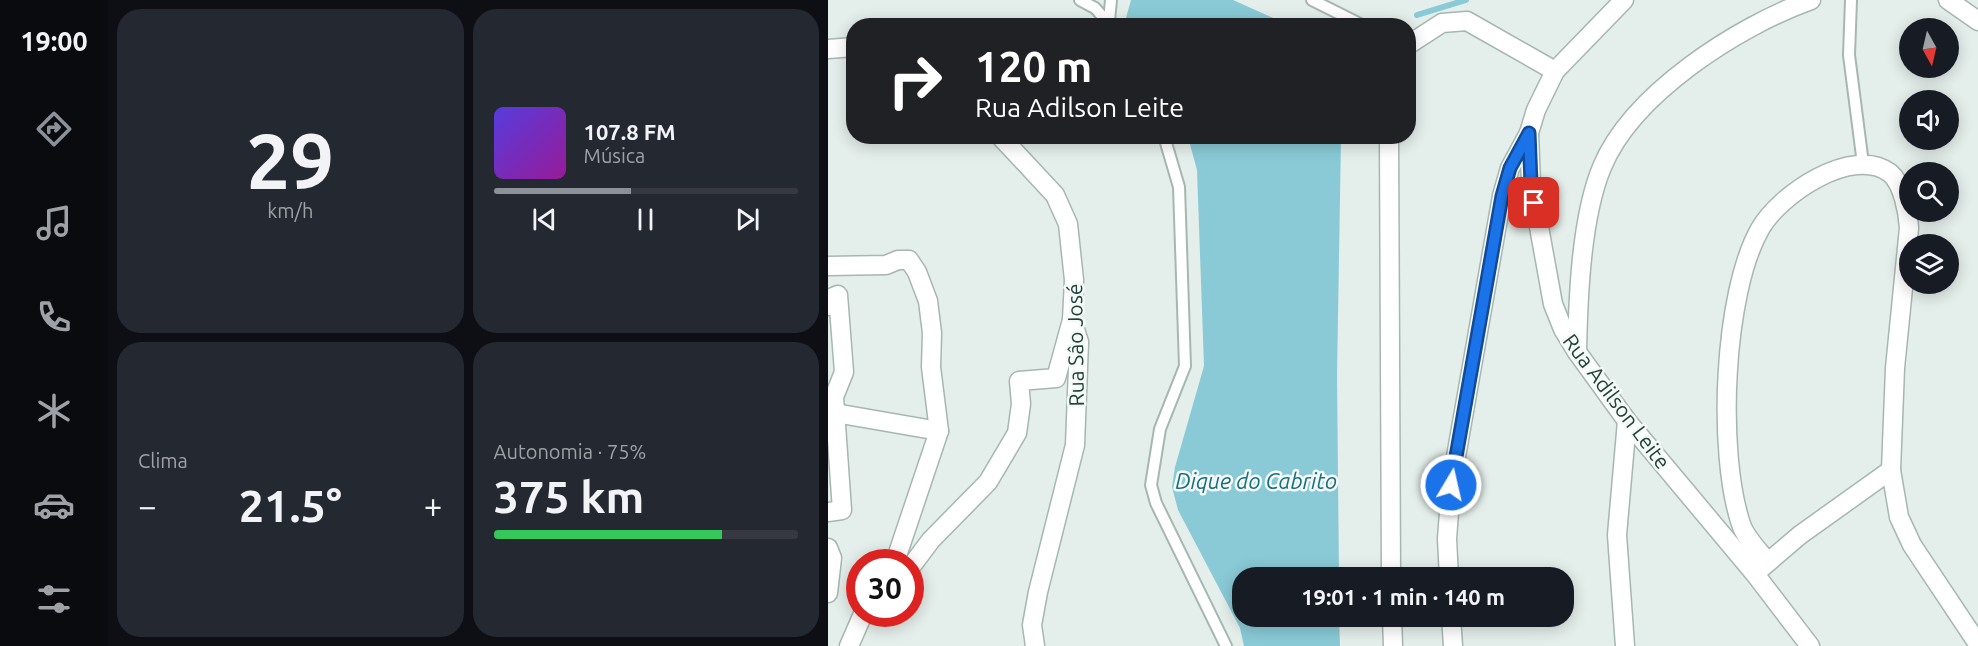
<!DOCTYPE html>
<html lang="pt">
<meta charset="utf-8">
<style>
:root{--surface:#171b24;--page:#242831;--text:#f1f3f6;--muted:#9ea1a6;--line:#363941;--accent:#8c9099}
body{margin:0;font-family:Ubuntu,sans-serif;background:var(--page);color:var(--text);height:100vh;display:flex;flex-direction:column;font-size:22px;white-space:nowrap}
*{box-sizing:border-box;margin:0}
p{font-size:20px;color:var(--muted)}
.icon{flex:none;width:33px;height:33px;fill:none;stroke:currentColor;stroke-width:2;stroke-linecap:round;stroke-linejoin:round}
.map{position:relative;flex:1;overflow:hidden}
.drawer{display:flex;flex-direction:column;gap:9px;padding:9px;background:#0d0f14;width:720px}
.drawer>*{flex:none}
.guide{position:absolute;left:18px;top:18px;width:570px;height:126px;border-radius:24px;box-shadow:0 3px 15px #0003;background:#202124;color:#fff;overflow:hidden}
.needle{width:39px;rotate:172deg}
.tools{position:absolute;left:1071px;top:18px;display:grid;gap:12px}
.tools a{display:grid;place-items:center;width:60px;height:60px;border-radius:50%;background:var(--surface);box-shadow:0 3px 15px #0003;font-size:30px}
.speed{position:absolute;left:18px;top:549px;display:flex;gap:12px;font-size:30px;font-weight:700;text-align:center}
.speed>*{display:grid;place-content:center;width:78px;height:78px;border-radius:50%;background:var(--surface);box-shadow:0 3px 15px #0003;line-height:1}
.speed .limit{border:9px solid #d22;background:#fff;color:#111}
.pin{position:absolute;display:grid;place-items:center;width:51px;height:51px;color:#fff;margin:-26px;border-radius:12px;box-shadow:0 3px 9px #0006}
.me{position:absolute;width:66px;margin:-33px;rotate:9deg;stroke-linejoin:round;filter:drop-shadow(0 0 4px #0008)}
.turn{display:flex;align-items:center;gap:21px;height:126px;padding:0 30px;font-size:27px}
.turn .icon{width:78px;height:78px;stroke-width:2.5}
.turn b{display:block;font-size:42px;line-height:51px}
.big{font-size:45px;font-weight:700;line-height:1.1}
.drawer .widget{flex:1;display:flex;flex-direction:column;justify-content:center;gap:9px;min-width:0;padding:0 21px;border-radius:24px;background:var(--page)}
.drawer .dial{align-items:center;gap:0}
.dial b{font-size:78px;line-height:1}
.song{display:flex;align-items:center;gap:18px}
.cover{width:72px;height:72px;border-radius:9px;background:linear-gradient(135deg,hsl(250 70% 55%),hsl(300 70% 35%))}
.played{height:6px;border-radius:3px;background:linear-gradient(90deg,var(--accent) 45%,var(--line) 45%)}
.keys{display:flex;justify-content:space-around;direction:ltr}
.heat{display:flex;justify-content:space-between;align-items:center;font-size:33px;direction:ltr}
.charge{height:9px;border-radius:4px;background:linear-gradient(90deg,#34c759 75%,var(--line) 0)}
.drawer .tiles{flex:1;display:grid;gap:9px;grid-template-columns:repeat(2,1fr)}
.trip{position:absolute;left:404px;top:567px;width:342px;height:60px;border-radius:24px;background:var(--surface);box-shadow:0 3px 15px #0003;font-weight:700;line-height:60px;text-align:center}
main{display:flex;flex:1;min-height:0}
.tab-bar{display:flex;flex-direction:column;width:108px;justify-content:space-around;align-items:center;background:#090b0e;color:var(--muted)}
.tab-bar .icon{width:42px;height:42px}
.tab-bar .on{color:var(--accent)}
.tab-bar b{font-size:27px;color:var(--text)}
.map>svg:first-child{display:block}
</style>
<main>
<nav class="tab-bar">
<b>19:00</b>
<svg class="icon on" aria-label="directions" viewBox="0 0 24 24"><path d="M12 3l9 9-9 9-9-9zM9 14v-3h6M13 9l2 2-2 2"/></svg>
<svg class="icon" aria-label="music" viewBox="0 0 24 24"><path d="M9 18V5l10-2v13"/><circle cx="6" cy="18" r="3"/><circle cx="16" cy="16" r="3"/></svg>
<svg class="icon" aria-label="phone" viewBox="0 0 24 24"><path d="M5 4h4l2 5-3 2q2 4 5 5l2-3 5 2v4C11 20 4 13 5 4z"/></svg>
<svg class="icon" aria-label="climate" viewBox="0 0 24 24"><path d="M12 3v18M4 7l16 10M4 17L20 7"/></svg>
<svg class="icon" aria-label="car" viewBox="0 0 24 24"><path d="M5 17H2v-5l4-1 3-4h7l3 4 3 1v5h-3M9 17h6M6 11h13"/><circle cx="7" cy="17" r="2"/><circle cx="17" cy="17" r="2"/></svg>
<svg class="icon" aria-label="filters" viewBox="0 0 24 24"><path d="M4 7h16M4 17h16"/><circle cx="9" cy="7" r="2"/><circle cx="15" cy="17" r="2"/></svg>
</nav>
<section class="drawer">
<div class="tiles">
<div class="widget dial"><b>29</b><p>km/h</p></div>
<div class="widget">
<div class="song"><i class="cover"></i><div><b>107.8 FM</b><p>Música</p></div></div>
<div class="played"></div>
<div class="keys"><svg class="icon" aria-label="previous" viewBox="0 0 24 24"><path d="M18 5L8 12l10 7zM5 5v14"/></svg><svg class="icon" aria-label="pause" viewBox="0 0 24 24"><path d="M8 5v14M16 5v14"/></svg><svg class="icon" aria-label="next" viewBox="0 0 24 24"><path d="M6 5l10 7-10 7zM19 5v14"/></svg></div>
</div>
<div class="widget"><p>Clima</p>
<div class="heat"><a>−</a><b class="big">21.5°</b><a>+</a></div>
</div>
<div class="widget"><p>Autonomia · 75%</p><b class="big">375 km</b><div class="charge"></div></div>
</div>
</section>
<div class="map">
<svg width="1150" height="646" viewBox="0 0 1150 646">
<rect width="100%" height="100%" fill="#e4eeea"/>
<!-- water -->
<g fill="#89cad6">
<path d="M303 0H405L461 25H296Z"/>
<path d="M360 137H513L509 376 511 577 414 578V616L511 617 512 646H416L412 628 350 510 344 487 347 467 376 366 369 170Z"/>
</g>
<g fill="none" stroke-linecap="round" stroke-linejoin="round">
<!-- stream -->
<path stroke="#89cad6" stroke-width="6" d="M589 15 638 0"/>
<!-- service casing -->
<g stroke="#a6b7b1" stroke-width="14">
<g id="service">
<path d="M252 0 267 8 283 26"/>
<path d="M484 0 536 26"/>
<path d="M1023 0 1021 55 1035 164"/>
<path d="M281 21 283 0"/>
<path d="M336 136 351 187 357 366 332 429 323 485 328 503 398 646"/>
</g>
</g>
<!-- minor casing -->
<g stroke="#a6b7b1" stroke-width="21">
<g id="minor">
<path d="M1120 0 1150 21"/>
<path d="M0 49 26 47"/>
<path d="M172 136 227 195 240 224 246 280 244 320 251 342 247 445 210 592 204 625 207 646"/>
<path d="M0 266 58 265 70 260H81L89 272 100 301 104 333 103 367 111 431 67 562"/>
<path d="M0 306 4 305 3 298 10 295 16 372 6 397 14 510 0 512"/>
<path d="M749 352C750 299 753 217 774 167 804 94 910 26 983 0"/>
<path d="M7 413 111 431"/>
<path d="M0 548 4 558 0 593"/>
<path d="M939 561C930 550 917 537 913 524 889 453 895 294 932 229 951 195 1024 145 1062 173 1075 184 1080 212 1081 228L1067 368 1063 470 1071 517 1084 545 1150 644"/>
<path d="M82 568 103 540 160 482 189 433 193 404 191 381 228 378 244 320"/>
<path d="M931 570 972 535 1063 470"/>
<path d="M621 578 619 539 623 485 674 196 682 168 701 133"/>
<path d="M623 616 625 646"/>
<path d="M21 646 35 614"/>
<path d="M797 646 789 535 799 421"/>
</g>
</g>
<!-- tertiary casing -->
<g stroke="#a6b7b1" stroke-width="21">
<g id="tertiary">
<path d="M796 0 727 71 708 110 701 133 703 183 725 304 735 329 749 352 799 421 927 574 982 646"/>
<path d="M580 45 614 23 639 21 727 71"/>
<path d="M561 136 563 578"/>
<path d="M564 616 565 646"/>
</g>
</g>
<!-- service -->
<use href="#service" stroke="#fff" stroke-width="10"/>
<!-- minor -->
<use href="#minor" stroke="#fff" stroke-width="18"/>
<!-- tertiary -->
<use href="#tertiary" stroke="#fff" stroke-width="18"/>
</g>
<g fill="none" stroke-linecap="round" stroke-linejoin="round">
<!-- route casing -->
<g stroke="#114b97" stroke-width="15">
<path id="route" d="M623 485 674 196 682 168 701 133 703 183 706 203"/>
</g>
<!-- route -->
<use href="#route" stroke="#1a73e8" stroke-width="10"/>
</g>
<g text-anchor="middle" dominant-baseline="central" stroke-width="5" stroke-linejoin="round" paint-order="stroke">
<!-- street labels -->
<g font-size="21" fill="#224239" stroke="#f5faf8">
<text transform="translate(247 345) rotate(-91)">Rua Sâo José</text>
<text transform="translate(789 401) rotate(53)">Rua Adilson Leite</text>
</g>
<!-- water labels -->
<g font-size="22" font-style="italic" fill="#176f82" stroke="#f5faf8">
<text x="428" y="480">Dique do Cabrito</text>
</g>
</g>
</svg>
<div class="tools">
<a><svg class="needle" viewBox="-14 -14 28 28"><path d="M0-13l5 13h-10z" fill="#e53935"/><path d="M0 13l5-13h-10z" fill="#9ea1a6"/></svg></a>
<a><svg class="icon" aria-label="sound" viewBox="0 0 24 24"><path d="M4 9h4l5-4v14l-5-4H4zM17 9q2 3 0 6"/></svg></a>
<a><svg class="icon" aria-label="search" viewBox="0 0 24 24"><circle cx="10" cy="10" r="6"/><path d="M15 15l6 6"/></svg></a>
<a><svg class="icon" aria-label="layers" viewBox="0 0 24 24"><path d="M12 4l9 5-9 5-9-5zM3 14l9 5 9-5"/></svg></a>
</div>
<div class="speed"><div class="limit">30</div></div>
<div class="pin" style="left:706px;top:203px;background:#d93025"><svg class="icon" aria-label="arrive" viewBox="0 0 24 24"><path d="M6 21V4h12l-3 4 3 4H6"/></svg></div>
<svg class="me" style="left:623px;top:485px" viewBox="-20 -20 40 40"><circle r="17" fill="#1a73e8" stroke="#fff" stroke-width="3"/><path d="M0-11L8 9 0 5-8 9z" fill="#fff"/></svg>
<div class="trip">19:01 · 1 min · 140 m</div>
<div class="guide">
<div class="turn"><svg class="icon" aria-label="right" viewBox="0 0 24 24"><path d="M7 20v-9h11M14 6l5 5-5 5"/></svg><div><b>120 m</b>Rua Adilson Leite</div></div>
</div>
</div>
</main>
